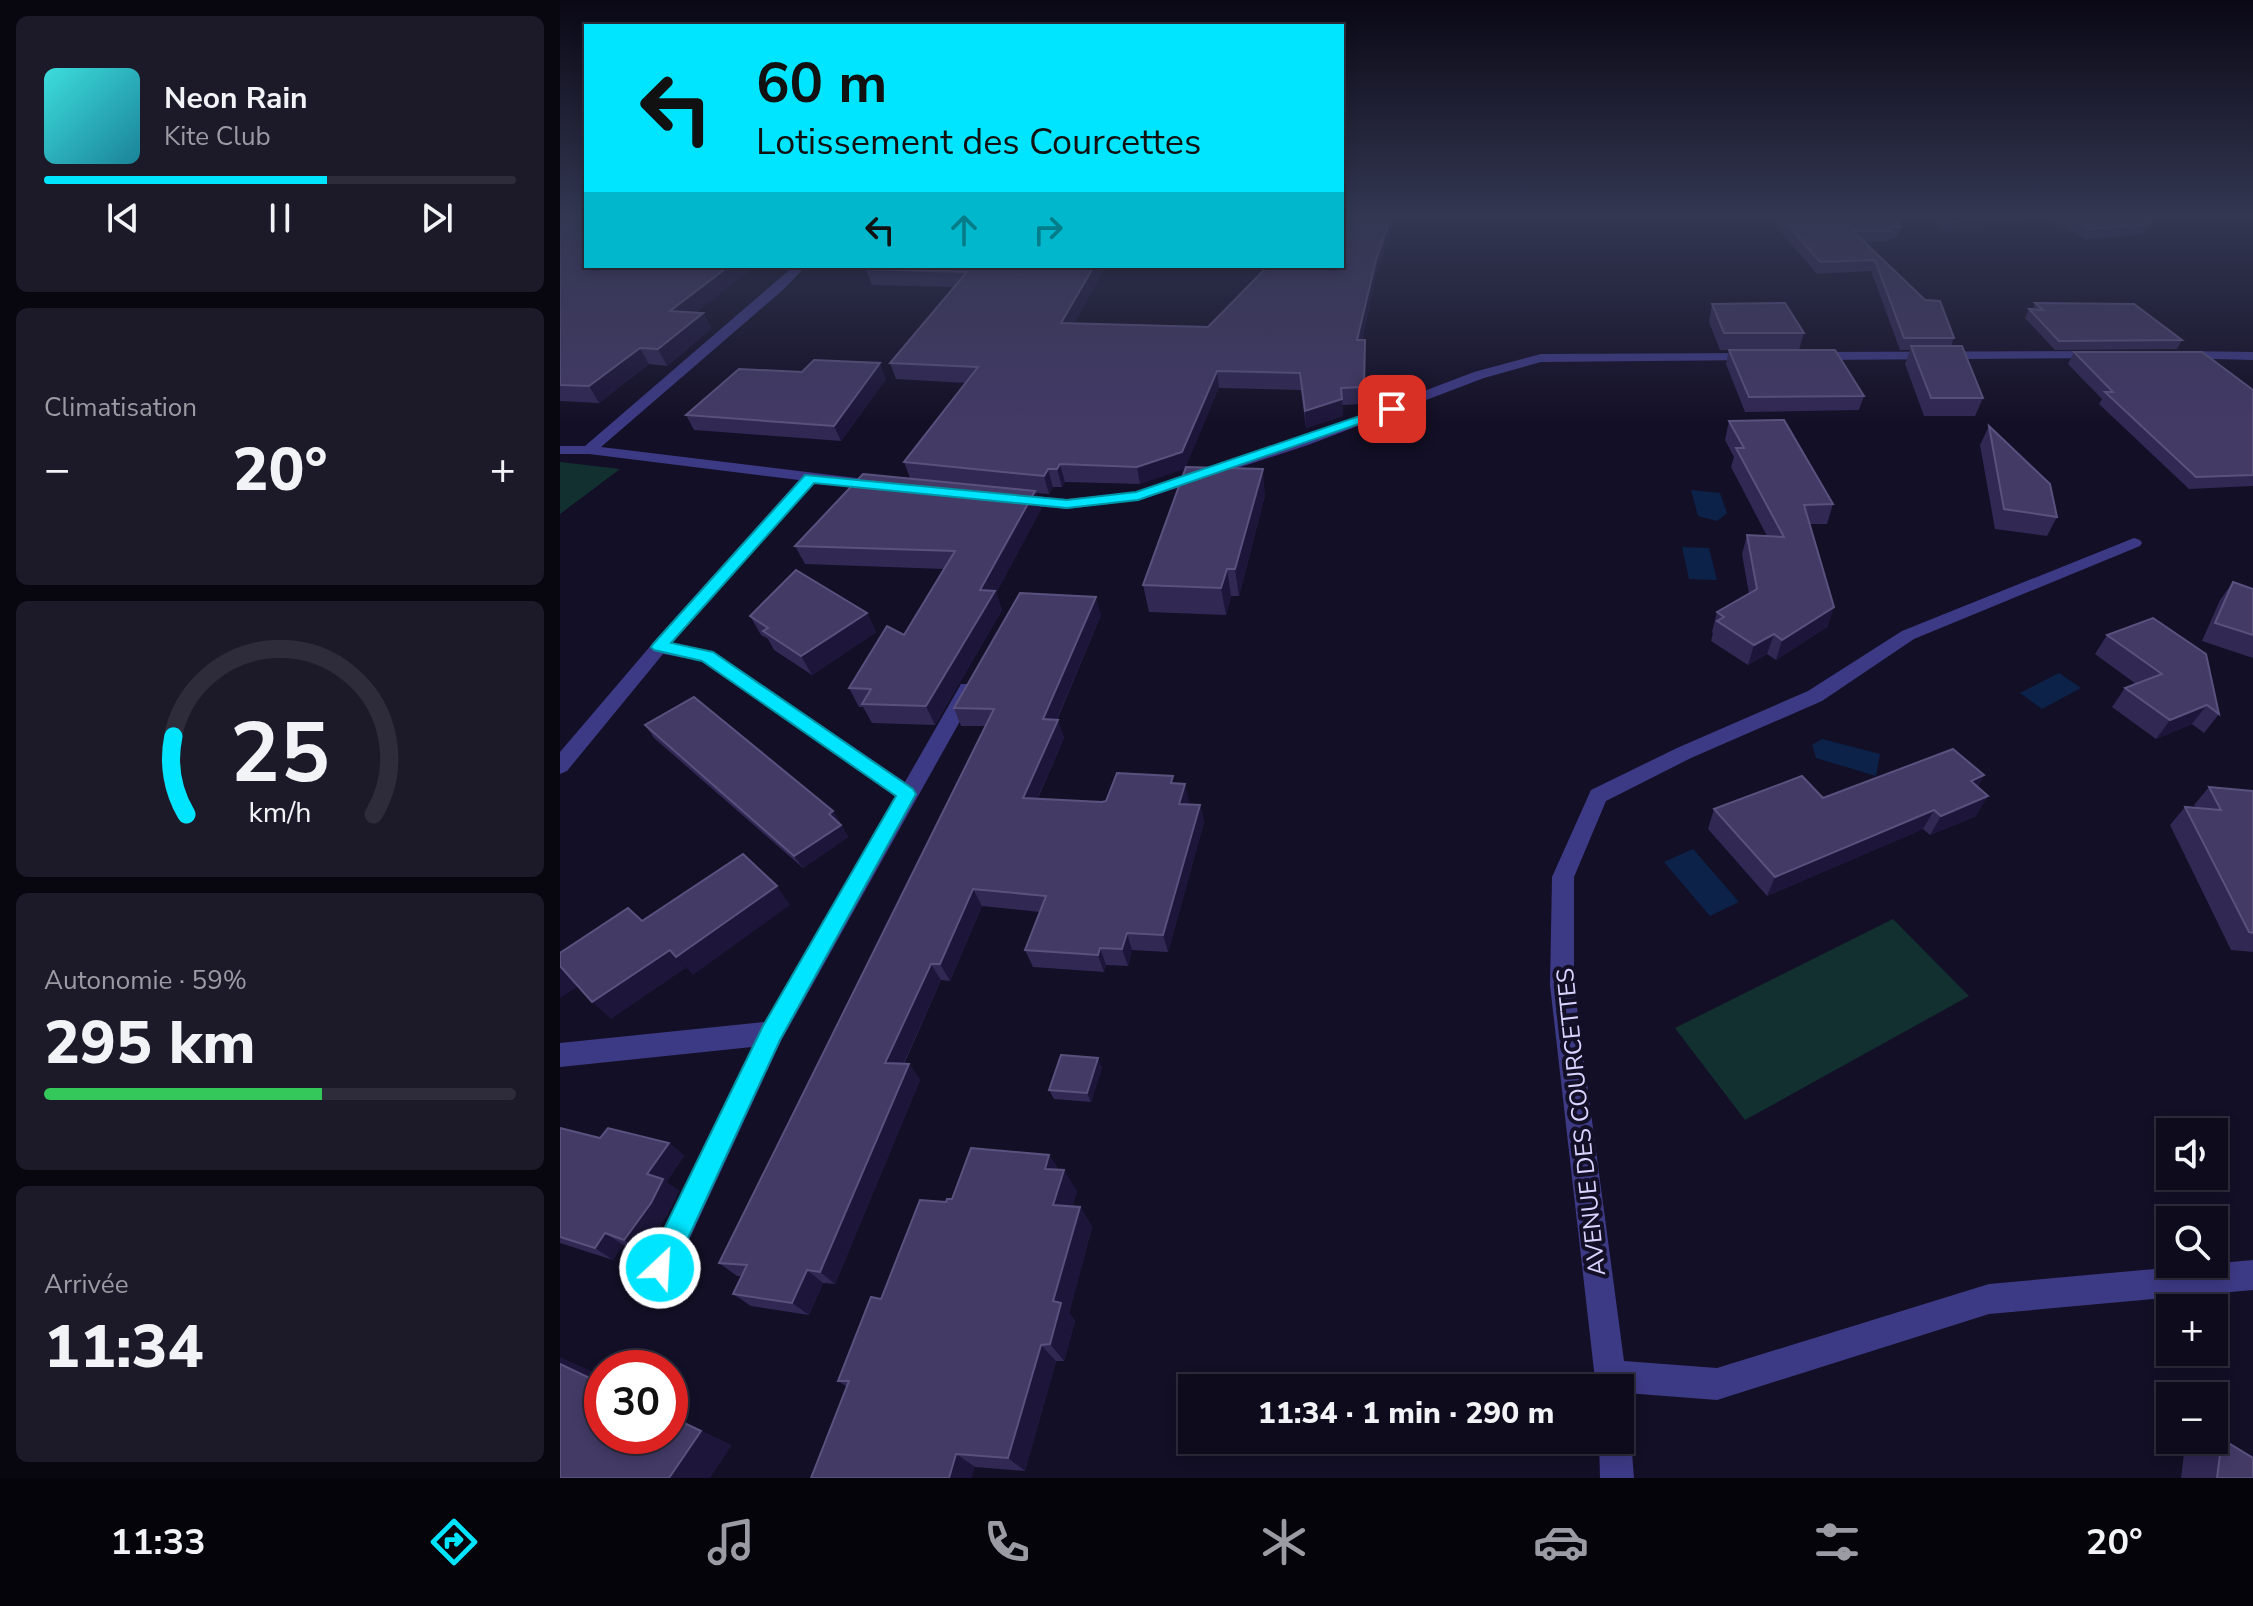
<!DOCTYPE html>
<html lang="fr">
<meta charset="utf-8">
<style>
:root{--surface:#0e0b1c;--page:#1c1929;--text:#f1f3f6;--muted:#9b9ba3;--line:#2e2b3b;--accent:#00e5ff}
body{margin:0;font-family:"Nunito Sans",sans-serif;background:var(--page);color:var(--text);height:100vh;display:flex;flex-direction:column;font-size:30px;white-space:nowrap}
*{box-sizing:border-box;margin:0}
p{font-size:26px;color:var(--muted)}
.icon{flex:none;width:44px;height:44px;fill:none;stroke:currentColor;stroke-width:2;stroke-linecap:round;stroke-linejoin:round}
.map{position:relative;flex:1;overflow:hidden}
.panel{display:flex;flex-direction:column;gap:16px;padding:16px;background:#08060f;width:560px}
.panel>*{flex:none}
.guide{position:absolute;left:24px;top:24px;width:760px;height:244px;border-radius:0px;box-shadow:0 4px 12px #0003,0 0 0 2px var(--line);background:#00e5ff;color:#111;overflow:hidden}
.buttons{position:absolute;left:1596px;top:1118px;display:grid;gap:16px}
.buttons a{display:grid;place-items:center;width:72px;height:72px;border-radius:0px;background:var(--surface);box-shadow:0 4px 12px #0003,0 0 0 2px var(--line);font-size:40px}
.speed{position:absolute;left:24px;top:1350px;display:flex;gap:16px;font-size:40px;font-weight:700;text-align:center}
.speed>*{display:grid;place-content:center;width:104px;height:104px;border-radius:50%;background:var(--surface);box-shadow:0 4px 12px #0003,0 0 0 2px var(--line);line-height:1}
.speed .limit{border:12px solid #d22;background:#fff;color:#111}
.pin{position:absolute;display:grid;place-items:center;width:68px;height:68px;color:#fff;margin:-34px;border-radius:16px;box-shadow:0 4px 12px #0006}
.me{position:absolute;width:88px;margin:-44px;rotate:25deg;stroke-linejoin:round;filter:drop-shadow(0 0 6px #0008)}
.turn{display:flex;align-items:center;gap:28px;height:168px;padding:0 40px;font-size:36px}
.turn .icon{width:104px;height:104px;stroke-width:2.5}
.turn b{display:block;font-size:56px;line-height:68px}
.lanes{display:flex;align-items:center;height:76px;padding:0 40px;background:#0003;justify-content:center;gap:40px;direction:ltr}
.lanes .off{opacity:.35}
.big{font-size:60px;font-weight:800;line-height:1.1}
.panel .card{flex:1;display:flex;flex-direction:column;justify-content:center;gap:12px;min-width:0;padding:0 28px;border-radius:12px;background:var(--page)}
.panel .dial{align-items:center;gap:0}
.dial svg{height:208px;overflow:visible;fill:none;stroke:var(--line);stroke-width:7;stroke-linecap:round;text-anchor:middle}
.dial text{fill:var(--text);stroke:none}
.song{display:flex;align-items:center;gap:24px}
.cover{width:96px;height:96px;border-radius:12px;background:linear-gradient(135deg,hsl(180 70% 55%),hsl(190 70% 35%))}
.played{height:8px;border-radius:4px;background:linear-gradient(90deg,var(--accent) 60%,var(--line) 60%)}
.keys{display:flex;justify-content:space-around;direction:ltr}
.heat{display:flex;justify-content:space-between;align-items:center;font-size:44px;direction:ltr}
.charge{height:12px;border-radius:6px;background:linear-gradient(90deg,#34c759 59%,var(--line) 0)}
.trip{position:absolute;left:618px;top:1374px;width:456px;height:80px;border-radius:0px;background:var(--surface);box-shadow:0 4px 12px #0003,0 0 0 2px var(--line);font-weight:800;line-height:80px;text-align:center}
.menu{display:flex;height:128px;justify-content:space-around;align-items:center;background:#06040b;color:var(--muted)}
.menu .icon{width:56px;height:56px}
.menu .on{color:var(--accent)}
.menu b{font-size:36px;color:var(--text)}
main{display:flex;flex:1;min-height:0}
.map>svg:first-child{display:block}
</style>
<main>
<section class="panel">
<div class="card">
<div class="song"><i class="cover"></i><div><b>Neon Rain</b><p>Kite Club</p></div></div>
<div class="played"></div>
<div class="keys"><svg class="icon" aria-label="previous" viewBox="0 0 24 24"><path d="M18 5L8 12l10 7zM5 5v14"/></svg><svg class="icon" aria-label="pause" viewBox="0 0 24 24"><path d="M8 5v14M16 5v14"/></svg><svg class="icon" aria-label="next" viewBox="0 0 24 24"><path d="M6 5l10 7-10 7zM19 5v14"/></svg></div>
</div>
<div class="card"><p>Climatisation</p>
<div class="heat"><a>−</a><b class="big">20°</b><a>+</a></div>
</div>
<div class="card dial"><svg viewBox="0 0 100 80">
<path d="M14 69A42 42 0 1 1 86 69"/>
<path d="M14 69A42 42 0 0 1 9 39" stroke="#00e5ff"/>
<text x="50" y="56" font-size="32" font-weight="700">25</text>
<text x="50" y="72" font-size="11">km/h</text>
</svg></div>
<div class="card"><p>Autonomie · 59%</p><b class="big">295 km</b><div class="charge"></div></div>
<div class="card"><p>Arrivée</p><b class="big">11:34</b></div>
</section>
<div class="map">
<svg width="1693" height="1478" viewBox="0 0 1693 1478">
<rect width="100%" height="100%" fill="#130f26"/>
<!-- green -->
<g fill="#12302f">
<path d="M0 462 60 469 0 514Z"/>
<path d="M1333 919 1409 996 1185 1120 1115 1028Z"/>
</g>
<!-- water -->
<g fill="#0c2248">
<path d="M1131 490 1160 493 1167 513 1157 521 1138 516Z"/>
<path d="M1122 547 1149 548 1157 580 1129 579Z"/>
<path d="M1499 673 1521 688 1482 709 1460 693Z"/>
<path d="M1262 739 1320 754 1316 776 1256 758 1252 745Z"/>
<path d="M1133 849 1179 902 1150 916 1104 862Z"/>
</g>
<g fill="none" stroke-linecap="round" stroke-linejoin="round">
<!-- street -->
<g fill="#3d3a85" fill-rule="evenodd">
<path d="M234 266H246L224 289 41 447 321 481 329 486 321 491 254 482 112 643 154 652 345 782 401 684H415L418 689 221 1041 111 1279 100 1283 89 1279 85 1268 192 1047 0 1067V1043L205 1022 336 797 142 661 103 654 7 771 0 774V752L93 643 239 480 29 454H0V446H25Z"/>
<path d="M1537 351 1542 352V358L1253 360 1247 356 1253 352Z"/>
<path d="M1621 351 1693 352V360L1616 358V352Z"/>
<path d="M1193 353 1198 354V360L981 362 924 378 748 445 583 499 507 509 453 504 445 499 453 494 507 499 576 492 738 439 914 372 981 354Z"/>
<path d="M1574 538 1580 540 1582 543 1580 546 1354 639 1262 701 1131 758 1046 801 1014 877V985L1064 1361 1157 1368 1429 1284 1693 1260V1290L1429 1314 1157 1400 1066 1393 1060 1401V1388H1036L990 985 992 877 1031 790 1117 748 1248 691 1342 631Z"/>
<path d="M1060 1426 1067 1428 1071 1440 1074 1478H1040L1039 1440H1060Z"/>
</g>
</g>
<!-- wall -->
<g fill="#312854">
<path d="M0 217 137 312 143 313 151 329 107 366 89 364 39 403 0 401Z"/>
<path d="M1212 217H1335L1341 227 1337 238H1330L1328 242H1304L1394 338 1391 346 1423 398 1415 416H1364L1345 364 1350 350H1340L1311 271 1257 274 1222 234Z"/>
<path d="M1369 217H1593L1585 234 1526 239 1489 220 1384 233Z"/>
<path d="M833 222V227L816 275 802 340H805V404L782 405 783 416 746 428 741 390 659 388 580 484 505 482 502 487H493L489 494 476 493 481 509 436 593 442 610 375 725 312 723 303 707H299L289 688 344 635 384 569 245 564 235 546 350 478 344 462 406 383 336 379 330 363 394 287 312 285 306 269 309 266H546L514 323 648 327Z"/>
<path d="M1475 303 1622 340 1617 349 1495 350 1465 318 1469 309 1472 310Z"/>
<path d="M1152 304 1244 333 1239 350 1304 396 1299 410 1185 412 1166 364 1169 350H1160L1149 322Z"/>
<path d="M1514 352 1693 390V486L1629 489 1539 404 1542 399 1508 364Z"/>
<path d="M326 379 281 441 134 430 126 415Z"/>
<path d="M1169 421 1273 504 1267 524H1250L1274 607 1267 627 1216 660 1207 654 1188 665 1151 641 1153 633 1152 632 1157 612 1189 594 1182 554 1187 535 1207 536 1171 467 1174 457 1165 440Z"/>
<path d="M1429 426 1497 517 1487 536 1435 529 1420 445Z"/>
<path d="M705 495 679 596H671L666 615 589 612 583 585Z"/>
<path d="M1673 582 1693 589V658L1642 641 1660 600Z"/>
<path d="M307 613 316 632 252 675 214 650 208 639 201 635 190 616Z"/>
<path d="M541 615 497 720 504 738 478 798 542 802 615 784 629 802V804L640 805 644 822 608 952 572 950 568 966 546 965 544 972 473 967 465 950 480 912 422 906 390 981 381 980 344 1064H349L360 1080 275 1284 263 1283 249 1315 191 1306 173 1294 182 1276H177L159 1263 426 726H401L394 708Z"/>
<path d="M1547 635 1659 714 1644 733 1632 724 1596 739 1552 707 1565 688 1576 684 1535 654Z"/>
<path d="M85 725 273 811 288 837 243 868 94 738Z"/>
<path d="M1424 775 1418 786 1416 816 1370 835 1363 829 1207 896 1148 829 1154 809 1263 798Z"/>
<path d="M1649 787 1693 791V952L1671 950 1610 825 1625 807 1636 808 1634 805Z"/>
<path d="M542 1067 531 1102 494 1099 489 1090Z"/>
<path d="M0 1128 40 1138 109 1143 124 1156 106 1182 119 1191 107 1215 82 1251 63 1245 53 1260 0 1243Z"/>
<path d="M489 1155 498 1169 517 1191 512 1206 520 1207 532 1227 509 1313 515 1321 504 1361H496L465 1471 415 1467 278 1381 321 1299 386 1202Z"/>
<path d="M1662 1439 1693 1478H1621L1624 1454Z"/>
</g>
<!-- shaded-wall -->
<g fill="#1d163a">
<path d="M830 217H836L833 222V227L816 275 798 357 797 340 816 260Z"/>
<path d="M1432 217H1490L1489 220 1384 233 1388 223Z"/>
<path d="M169 266H196L118 327 110 311Z"/>
<path d="M534 266H546L505 339 501 323Z"/>
<path d="M143 313 151 329 107 366 98 349Z"/>
<path d="M80 348 89 364 39 403 29 386Z"/>
<path d="M320 363 326 379 281 441 274 426Z"/>
<path d="M657 371 659 388 625 469 580 484 577 467Z"/>
<path d="M782 399 783 416 746 428 745 411Z"/>
<path d="M500 464 505 482 502 487 497 469Z"/>
<path d="M488 469 493 487 489 494 484 476Z"/>
<path d="M703 469 705 495 679 596 675 569Z"/>
<path d="M475 491 481 509 436 593 442 610 375 725 366 706 420 590Z"/>
<path d="M667 569 671 596 666 615 661 588Z"/>
<path d="M536 597 541 615 489 737 483 719Z"/>
<path d="M1274 607 1267 627 1216 660 1222 640Z"/>
<path d="M307 613 316 632 252 675 241 656Z"/>
<path d="M1214 634 1207 654 1188 665 1194 645Z"/>
<path d="M1647 705 1632 724 1596 739 1610 720Z"/>
<path d="M498 720 504 738 470 815 463 798Z"/>
<path d="M1424 775 1412 795 1411 781Z"/>
<path d="M625 784 629 802 624 821 619 804Z"/>
<path d="M1428 796 1416 816 1370 835 1381 816Z"/>
<path d="M640 805 644 822 608 952 603 935Z"/>
<path d="M1374 810 1363 829 1207 896 1215 877Z"/>
<path d="M273 811 280 824 269 814Z"/>
<path d="M281 825 288 837 243 868 234 856Z"/>
<path d="M217 886 230 905 133 975 116 957Z"/>
<path d="M413 889 422 906 390 981 380 964Z"/>
<path d="M567 933 572 950 568 966 562 949Z"/>
<path d="M540 948 546 965 544 972 538 955Z"/>
<path d="M110 950 126 968 51 1019 32 1002Z"/>
<path d="M0 962 20 985 0 998Z"/>
<path d="M371 964 381 980 337 1078 325 1063Z"/>
<path d="M538 1058 542 1067 531 1102 527 1093Z"/>
<path d="M349 1064 360 1080 275 1284 260 1272Z"/>
<path d="M109 1143 124 1156 106 1182 119 1191 107 1215 82 1251 64 1240 87 1174Z"/>
<path d="M489 1155 502 1176 485 1169Z"/>
<path d="M504 1170 517 1191 507 1225 493 1205Z"/>
<path d="M520 1207 532 1227 509 1313 515 1321 504 1361 490 1344 493 1301Z"/>
<path d="M45 1233 63 1245 53 1260 35 1248Z"/>
<path d="M247 1270 263 1283 249 1315 232 1303Z"/>
<path d="M481 1345 496 1361 465 1471 448 1458Z"/>
<path d="M0 1357 33 1372 29 1377 0 1364Z"/>
<path d="M110 1416 172 1445 150 1478H109Z"/>
<path d="M396 1454 415 1467 412 1478H389Z"/>
</g>
<!-- building -->
<g fill="#433a66" stroke="#5a527e" stroke-width="2">
<path d="M0 217H26V266H169L110 311 143 313 98 349 80 348 29 386 0 385Z"/>
<path d="M782 217H831L816 260 797 340H805L804 387 781 388 782 399 745 411 740 373 657 371 622 452 577 467 500 464 497 469H488L484 476 344 462 418 367 330 363 407 272 306 269 309 266H534L501 323 648 327 708 266H782Z"/>
<path d="M1221 217H1335L1341 227H1328L1332 231H1293L1365 300 1380 301 1394 338H1344L1315 260 1260 262Z"/>
<path d="M1382 217H1432L1388 223Z"/>
<path d="M1508 217H1593L1590 224 1530 229Z"/>
<path d="M1225 303 1244 333H1164L1152 304Z"/>
<path d="M1475 303 1574 304 1622 340 1499 341 1469 309 1483 310Z"/>
<path d="M1351 346H1402L1423 398H1371Z"/>
<path d="M1169 350H1275L1304 396 1189 397Z"/>
<path d="M1514 352H1642L1693 390V475L1636 477 1545 392H1553Z"/>
<path d="M254 360 320 363 274 426 126 415 179 369 242 372Z"/>
<path d="M1224 420 1273 504 1244 505 1274 607 1222 640 1214 634 1194 645 1157 621 1164 617 1157 612 1197 589 1187 535 1224 537 1176 448H1184L1169 421Z"/>
<path d="M1429 426 1490 484 1497 517 1444 509Z"/>
<path d="M626 467 703 469 675 569H667L661 588 583 585Z"/>
<path d="M303 474 475 491 420 590 435 591 366 706 302 704 311 689 289 688 327 626 344 635 395 551 235 546Z"/>
<path d="M236 570 307 613 241 656 203 631 208 628 190 616Z"/>
<path d="M1673 582 1693 589V635L1655 623Z"/>
<path d="M460 593 536 597 483 719 498 720 463 798 542 802 546 801 557 773 613 776 611 783 625 784 619 804 640 805 603 935 567 933 562 949 540 948 538 955 465 950 486 896 413 889 380 964H371L325 1063 349 1064 260 1272 247 1270 232 1303 173 1294 187 1265 159 1263 434 709 394 708Z"/>
<path d="M1593 618 1646 654 1659 714 1647 705 1610 720 1565 688 1602 674 1547 635Z"/>
<path d="M134 697 273 811 269 814 281 825 234 856 85 725Z"/>
<path d="M1393 749 1424 775 1411 781 1428 796 1381 816 1374 810 1215 877 1154 809 1242 776 1263 798Z"/>
<path d="M1649 787 1693 791V933L1689 932 1625 807 1661 810Z"/>
<path d="M183 854 217 886 116 957 110 950 32 1002 0 966V953L68 908 82 921Z"/>
<path d="M501 1055 538 1058 527 1093 489 1090Z"/>
<path d="M0 1128 40 1138 48 1128 109 1143 87 1174 103 1179 91 1203 64 1240 45 1233 35 1248 0 1237Z"/>
<path d="M411 1148 489 1155 485 1169 504 1170 493 1205 520 1207 493 1301 501 1303 490 1344 481 1345 448 1458 396 1454 389 1478H251L289 1381H278L311 1297 321 1299 360 1200 386 1202 387 1199H392Z"/>
<path d="M0 1364 42 1384V1436H110V1416L141 1431 109 1478H0Z"/>
<path d="M1662 1439 1693 1458V1478H1657Z"/>
</g>
<!-- sky -->
<linearGradient id="sky" x2="0" y2="1"><stop stop-color="#0a0815"/><stop offset="0.51" stop-color="#333752"/><stop offset="1" stop-color="#333752" stop-opacity="0"/></linearGradient>
<rect width="1693" height="424" fill="url(#sky)"/>
<!-- route -->
<path fill="#00e5ff" stroke="#0095a6" stroke-width="2" d="M832 405 838 409 836 411 578 500 507 508 254 483 111 643 153 652 353 789 356 794 220 1040 110 1277 100 1281 90 1277 86 1268 90 1258 203 1026 336 796 142 661 94 650 91 647 94 643 245 475 507 500 576 492Z"/>
<g text-anchor="middle" dominant-baseline="central" stroke-width="8" stroke-linejoin="round" paint-order="stroke">
<!-- street labels -->
<g font-size="24" fill="#d9d4ff" stroke="#130f26">
<text transform="translate(1021 1122) rotate(-96)">AVENUE DES COURCETTES</text>
</g>
</g>
</svg>
<div class="buttons">
<a><svg class="icon" aria-label="sound" viewBox="0 0 24 24"><path d="M4 9h4l5-4v14l-5-4H4zM17 9q2 3 0 6"/></svg></a>
<a><svg class="icon" aria-label="search" viewBox="0 0 24 24"><circle cx="10" cy="10" r="6"/><path d="M15 15l6 6"/></svg></a>
<a>+</a>
<a>−</a>
</div>
<div class="speed"><div class="limit">30</div></div>
<div class="pin" style="left:832px;top:409px;background:#d93025"><svg class="icon" aria-label="arrive" viewBox="0 0 24 24"><path d="M6 21V4h12l-3 4 3 4H6"/></svg></div>
<svg class="me" style="left:100px;top:1268px" viewBox="-20 -20 40 40"><circle r="17" fill="#00e5ff" stroke="#fff" stroke-width="3"/><path d="M0-11L8 9 0 5-8 9z" fill="#fff"/></svg>
<div class="trip">11:34 · 1 min · 290 m</div>
<div class="guide">
<div class="turn"><svg class="icon" aria-label="left" viewBox="0 0 24 24"><path d="M17 20v-9H6M10 6l-5 5 5 5"/></svg><div><b>60 m</b>Lotissement des Courcettes</div></div>
<div class="lanes"><svg class="icon" aria-label="left" viewBox="0 0 24 24"><path d="M17 20v-9H6M10 6l-5 5 5 5"/></svg><svg class="icon off" aria-label="ahead" viewBox="0 0 24 24"><path d="M12 20V5M6 11l6-6 6 6"/></svg><svg class="icon off" aria-label="right" viewBox="0 0 24 24"><path d="M7 20v-9h11M14 6l5 5-5 5"/></svg></div>
</div>
</div>
</main>
<nav class="menu">
<b>11:33</b>
<svg class="icon on" aria-label="directions" viewBox="0 0 24 24"><path d="M12 3l9 9-9 9-9-9zM9 14v-3h6M13 9l2 2-2 2"/></svg>
<svg class="icon" aria-label="music" viewBox="0 0 24 24"><path d="M9 18V5l10-2v13"/><circle cx="6" cy="18" r="3"/><circle cx="16" cy="16" r="3"/></svg>
<svg class="icon" aria-label="phone" viewBox="0 0 24 24"><path d="M5 4h4l2 5-3 2q2 4 5 5l2-3 5 2v4C11 20 4 13 5 4z"/></svg>
<svg class="icon" aria-label="climate" viewBox="0 0 24 24"><path d="M12 3v18M4 7l16 10M4 17L20 7"/></svg>
<svg class="icon" aria-label="car" viewBox="0 0 24 24"><path d="M5 17H2v-5l4-1 3-4h7l3 4 3 1v5h-3M9 17h6M6 11h13"/><circle cx="7" cy="17" r="2"/><circle cx="17" cy="17" r="2"/></svg>
<svg class="icon" aria-label="filters" viewBox="0 0 24 24"><path d="M4 7h16M4 17h16"/><circle cx="9" cy="7" r="2"/><circle cx="15" cy="17" r="2"/></svg>
<b>20°</b>
</nav>
